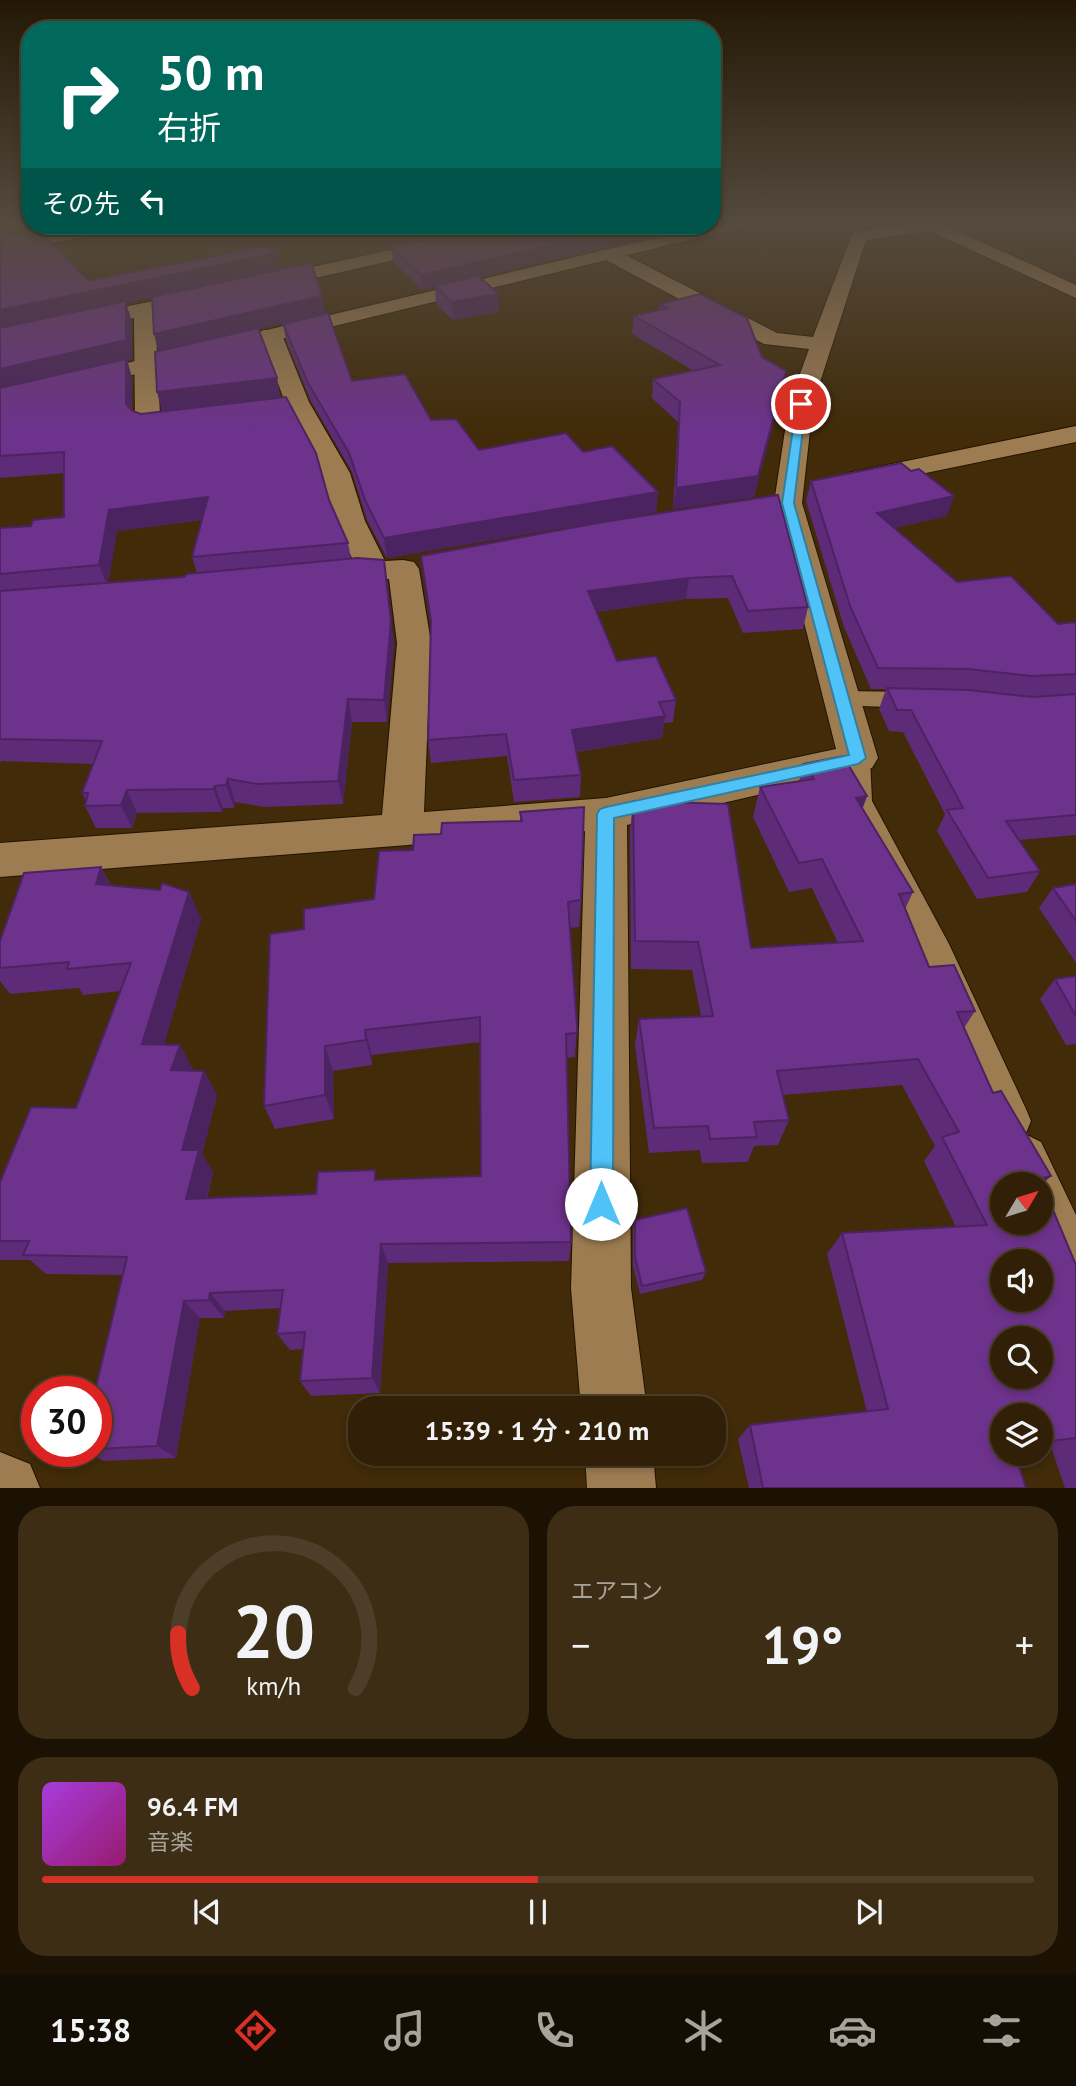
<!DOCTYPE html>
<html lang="ja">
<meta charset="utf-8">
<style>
:root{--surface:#312007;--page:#3d2d15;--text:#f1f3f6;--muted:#a8a39b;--line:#4c3e28;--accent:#d93025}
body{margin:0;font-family:"PT Sans","Noto Sans JP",sans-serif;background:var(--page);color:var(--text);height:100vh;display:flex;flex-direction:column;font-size:26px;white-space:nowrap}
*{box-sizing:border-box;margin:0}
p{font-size:23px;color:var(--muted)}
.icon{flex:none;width:38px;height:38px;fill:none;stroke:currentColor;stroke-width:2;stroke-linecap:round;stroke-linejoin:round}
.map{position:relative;height:1488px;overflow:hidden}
.details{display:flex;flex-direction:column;gap:18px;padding:18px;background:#1b1204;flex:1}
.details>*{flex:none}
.guide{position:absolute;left:21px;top:21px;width:700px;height:214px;border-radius:28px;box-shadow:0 4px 10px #0003,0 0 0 2px var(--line);background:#00695c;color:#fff;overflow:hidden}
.needle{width:46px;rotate:52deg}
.fabs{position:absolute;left:990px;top:1172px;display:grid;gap:14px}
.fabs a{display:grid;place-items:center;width:63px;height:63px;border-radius:50%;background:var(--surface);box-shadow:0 4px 10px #0003,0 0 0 2px var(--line);font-size:35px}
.speed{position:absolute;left:21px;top:1376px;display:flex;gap:14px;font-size:35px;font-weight:700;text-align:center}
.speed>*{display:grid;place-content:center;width:91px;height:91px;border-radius:50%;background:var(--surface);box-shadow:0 4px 10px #0003,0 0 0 2px var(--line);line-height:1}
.speed .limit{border:10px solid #d22;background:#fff;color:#111}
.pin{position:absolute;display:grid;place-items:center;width:60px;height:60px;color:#fff;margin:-30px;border:4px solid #fff;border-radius:50%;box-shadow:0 2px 7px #0007}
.me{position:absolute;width:77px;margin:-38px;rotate:0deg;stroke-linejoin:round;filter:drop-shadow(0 0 5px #0008)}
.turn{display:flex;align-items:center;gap:24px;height:147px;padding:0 21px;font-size:32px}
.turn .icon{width:91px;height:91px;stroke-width:2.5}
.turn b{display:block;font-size:49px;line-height:60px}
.then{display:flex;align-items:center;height:66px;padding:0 21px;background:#0003;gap:14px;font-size:26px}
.big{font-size:52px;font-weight:600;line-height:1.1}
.details .tile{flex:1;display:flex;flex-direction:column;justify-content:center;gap:10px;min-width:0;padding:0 24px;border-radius:28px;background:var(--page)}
.details .dial{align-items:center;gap:0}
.dial svg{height:182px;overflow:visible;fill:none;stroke:var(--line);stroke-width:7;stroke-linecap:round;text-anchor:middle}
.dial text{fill:var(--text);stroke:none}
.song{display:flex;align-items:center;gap:21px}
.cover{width:84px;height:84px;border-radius:10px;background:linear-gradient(135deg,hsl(280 70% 55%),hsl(320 70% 35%))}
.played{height:7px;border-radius:4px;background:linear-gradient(90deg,var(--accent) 50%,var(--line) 50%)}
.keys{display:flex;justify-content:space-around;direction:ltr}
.heat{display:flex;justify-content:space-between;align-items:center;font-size:38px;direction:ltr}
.details .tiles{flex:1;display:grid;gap:18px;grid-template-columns:1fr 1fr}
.tile:last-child{grid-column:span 2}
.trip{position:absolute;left:348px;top:1396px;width:378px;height:70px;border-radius:28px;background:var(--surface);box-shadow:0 4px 10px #0003,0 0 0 2px var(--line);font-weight:600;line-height:70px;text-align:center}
.menu{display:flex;height:112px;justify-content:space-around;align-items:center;background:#140d03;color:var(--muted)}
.menu .icon{width:49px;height:49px}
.menu .active{color:var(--accent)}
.menu b{font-size:32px;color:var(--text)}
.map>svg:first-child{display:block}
</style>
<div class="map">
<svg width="1076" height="1488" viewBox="0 0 1076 1488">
<rect width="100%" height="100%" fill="#412b09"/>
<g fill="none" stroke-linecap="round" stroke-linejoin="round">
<!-- service casing -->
<g stroke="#241401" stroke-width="2">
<g id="service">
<path d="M842 691 915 692 923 694 927 700 923 706 915 708 834 705 830 699 834 693Z"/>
<path d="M858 749 867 752 870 758 872 801 949 944 1026 1109 1031 1121 1026 1133 1014 1138 1002 1133 925 957 846 801V758L849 752Z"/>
<path d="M1029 1136 1041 1142 1076 1215V1276L1063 1270 1041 1222V1185H1025L1011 1154 1017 1142Z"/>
</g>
</g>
<!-- minor casing -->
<g stroke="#241401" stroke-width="2">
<g id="minor">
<path d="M921 222H939L942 225 933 230 866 240 813 404 802 503 878 758 872 768 858 772 627 825 631 1288 647 1409H581L571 1288 585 831 0 877V843L382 815 397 643 389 579 363 578 358 571 335 521 322 473 285 402 260 335 263 330H279L282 335 309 402 350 473 365 521 385 561 403 560 414 562 419 569 431 643 424 812 606 798 836 749 774 503 789 404 809 349 764 344 602 258 600 254 602 250H616L777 333 813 337 853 232Z"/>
<path d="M92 226H130L121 231 0 252V242Z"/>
<path d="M501 226H532L523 231 262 290 252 284 262 278Z"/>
<path d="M203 291 210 293 213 297 210 301 155 313 160 415 188 411 197 414 201 419 197 424 148 432 139 429 135 424 134 318 0 346V332Z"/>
<path d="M1076 426V442L858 487 848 485 844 479 848 473 858 471Z"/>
<path d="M0 1452 30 1464 40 1488H0Z"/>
<path d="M585 1454H653L656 1488H587Z"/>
</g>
</g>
<!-- tertiary casing -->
<g stroke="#241401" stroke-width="2">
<g id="tertiary">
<path d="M723 222H752L743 227 0 407V393Z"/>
<path d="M916 222H938L1076 285V298L919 226Z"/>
</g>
</g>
<!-- service -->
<use href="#service" fill="#9d7c52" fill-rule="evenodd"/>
<!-- minor -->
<use href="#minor" fill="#9d7c52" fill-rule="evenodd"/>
<!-- tertiary -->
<use href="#tertiary" fill="#9d7c52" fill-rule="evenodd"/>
</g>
<!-- wall -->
<g fill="#5e2b78" fill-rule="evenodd">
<path d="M486 226H696L479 277 499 312 453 320 436 304 435 287 422 290 393 262 391 247Z"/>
<path d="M0 236 89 281 280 270 322 296 325 313 258 329 277 378 280 398 348 543 351 558 394 643 387 722H352L343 804 264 807 235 802 234 808H223L222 812 137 813 132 828H96L85 806 86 801 82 793 93 764 1 761 0 764V528L31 526 64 517V473L0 478ZM152 297 159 351 162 412 141 414 132 412V378L127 360 132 359 131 319 126 303ZM202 520 192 557 197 573 184 577 108 583 117 531Z"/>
<path d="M660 304 786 371 782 390 754 497 673 509 678 422 652 398 653 379 694 371 632 334 634 316 659 310Z"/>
<path d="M283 324 352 381 431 420 479 450 583 452 658 492 656 512 387 558 367 520 352 472 311 401 286 340Z"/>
<path d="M911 471 947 516 894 528 957 582 1058 624 1076 622V694L1029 697 1076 694V835L1019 840 1040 871 1027 892 977 899 937 831 945 814 903 732 889 731 879 709 886 689H871L844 627 806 501 811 481Z"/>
<path d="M778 495 808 607 803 629 743 633 728 598 686 599 596 612 617 661 676 700 673 722 664 723 662 738 576 752 581 775 580 797 514 802 507 756 431 763 428 740 431 628 421 556Z"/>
<path d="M804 764 867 796 862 809 913 892 905 909 929 967 975 1011 964 1028 993 1093 1051 1176 1042 1184 1076 1265V1488H1065L1052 1450 1041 1452V1416L1003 1454H1017H1015L1026 1488H749L738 1439 750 1425 867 1412 827 1254 842 1233 956 1227 924 1161 935 1146 902 1085 783 1095 789 1120 778 1145 754 1146 748 1162 702 1163 700 1150 649 1153 635 1045 639 1019 701 1016 692 970 631 969 630 831 633 801 751 948 838 943 812 888 789 892 753 817 760 787 799 781Z"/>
<path d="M520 812 581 900 579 927 570 928 577 1026 575 1057 566 1058 571 1242 569 1261 388 1263 380 1393 311 1396 300 1381 303 1349 290 1350 277 1334 281 1308 225 1311 224 1318H200L176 1458 104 1461 84 1451H96V1391L123 1275 46 1274 30 1260H1L0 1259V1182L76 1108 121 991 83 995 79 988 10 994 0 981V941L101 867 111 885 189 892 201 919 164 1044 193 1069V1071H204L217 1095 202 1154 213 1172 207 1199 316 1194 379 1180 481 1176 480 1042 372 1055V1065L333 1071 334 1119 275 1129 264 1106 304 929 374 899 413 850 441 834 520 821Z"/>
<path d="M1076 884V963L1039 908 1053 888Z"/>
<path d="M1076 976V1044L1066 1045 1040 999 1055 979Z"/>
<path d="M635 1220 706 1272 702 1280 640 1294 633 1266V1228Z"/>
</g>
<!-- shaded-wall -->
<g fill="#4c2361">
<path d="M635 226H696L437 287 435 286V287L422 290 421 275Z"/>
<path d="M277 253 280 270 126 303 131 319 132 359 127 360 132 378V424L0 390V310Z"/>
<path d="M499 294V312L453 320 452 302Z"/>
<path d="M322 296 325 313 159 353 154 334Z"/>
<path d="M786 371 782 390 754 497 673 509 676 488Z"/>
<path d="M277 378 280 398 162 412 157 392Z"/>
<path d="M658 492 656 512 387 558 384 538Z"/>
<path d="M954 496 947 516 871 533 877 513Z"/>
<path d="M208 497 214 518 117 531 108 587 99 565 109 510Z"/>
<path d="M384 560 394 643 387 722 384 700Z"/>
<path d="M689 578 686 599 587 613 588 591Z"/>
<path d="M348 699 352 722 343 804 338 781Z"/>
<path d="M665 716 662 738 571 752 572 730Z"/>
<path d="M228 779 235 802 234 808 226 785Z"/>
<path d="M215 786 223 808 222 812 213 789Z"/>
<path d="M127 790 137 813 132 828 121 805Z"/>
<path d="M867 796 856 826V798Z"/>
<path d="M101 867 115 894 96 884Z"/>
<path d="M189 892 201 919 157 1068 142 1044Z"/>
<path d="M365 1030 372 1055V1065L366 1040Z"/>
<path d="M180 1045 193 1069 185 1094 171 1070Z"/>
<path d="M325 1046 333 1071 334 1119 325 1095Z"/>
<path d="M204 1071 217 1095 202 1154 213 1172 201 1220 186 1199 182 1150Z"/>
<path d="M1051 1176 1041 1185 1040 1179Z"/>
<path d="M381 1244 388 1263 380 1393 372 1378Z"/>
<path d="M210 1293 225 1311 224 1318 209 1300Z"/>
<path d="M184 1301 200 1318 176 1458 157 1446Z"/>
</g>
<!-- building -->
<g fill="#6d328b" stroke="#4c2361" stroke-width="2" fill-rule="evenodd">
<path d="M486 226H635L421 275 391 247Z"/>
<path d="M39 231 89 281 265 246 277 253 0 310V236Z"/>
<path d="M311 263 322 296 154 334 152 297Z"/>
<path d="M478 276 499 294 452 302 435 286Z"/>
<path d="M700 294 747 318 762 357 786 371 758 476 676 488 680 402 653 379 720 365 634 316 667 308 660 304Z"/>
<path d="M126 301V340L0 369V328Z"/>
<path d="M328 313 352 381 405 374 431 420 456 419 479 450 566 433 583 452 612 446 658 492 384 538 365 500 349 453 308 383 283 324Z"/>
<path d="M258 328 277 378 157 392 155 352Z"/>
<path d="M126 359V404L132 411 141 414 286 397 316 453 329 500 348 543 192 557 208 497 109 510 99 565 0 574V528L31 526 33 520 64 517V452L0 456V388Z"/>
<path d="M901 463 911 471 919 469 954 496 877 513 957 582 1011 576 1058 624 1076 622V674L1032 676 968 669 878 668 850 606 811 481Z"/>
<path d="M778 495 808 607 748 611 732 576 689 578 588 591 617 661 656 656 676 700 659 702 665 716 572 730 581 775 514 780 506 734 428 740 431 621 421 556 603 522Z"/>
<path d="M357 558 384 560 391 621 384 700 348 699 338 781 257 784 228 779 226 785 215 786 213 789 127 790 121 805 85 806 88 793H82L102 741 0 739V591L184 577 187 574Z"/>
<path d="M887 688 968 690 1033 697 1076 694V815L1006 821 1040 871 988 878 947 810 963 808 911 710H897Z"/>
<path d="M843 756 867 796 856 798 913 892 899 894 929 967 954 965 975 1011 957 1012 993 1093 1001 1091 1051 1176 1040 1179 1076 1265V1438L1041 1442V1416H1003V1454H1015L1026 1488H763L750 1425 888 1409 842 1233 987 1225 942 1137 959 1132 918 1059 777 1071 789 1120 754 1122 757 1137 710 1139 708 1126 654 1128 639 1019 713 1016 698 942 635 941 633 801 728 804 751 948 863 941 822 859 799 863 760 787 814 779 804 764ZM1003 1185H1041V1223H1003ZM1003 1262H1041V1300H1003ZM1003 1339H1041V1377H1003Z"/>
<path d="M584 807 581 900 568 902 577 1026V1033L566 1034 571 1242 381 1244 372 1378 300 1381 305 1332 277 1334 283 1290 210 1293 209 1300 184 1301 157 1446 96 1449V1391H95L127 1257 23 1255 29 1241H0V1182L31 1107 76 1108 131 963 67 969 69 962 0 968V941L24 873 101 867 96 884 160 890 162 883 189 892 142 1044 180 1045 171 1070 204 1071 182 1150H199L186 1199 316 1194 318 1172 375 1170V1180L481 1176 480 1017 365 1030 366 1040 325 1046V1095L264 1106 270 934 304 929V909L374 899 379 851 413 850 414 835 441 834 442 823 522 821 520 812Z"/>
<path d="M1076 884V921L1053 888Z"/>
<path d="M1076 976V1016L1055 979Z"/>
<path d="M687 1208 706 1272 642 1286 635 1257V1220Z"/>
</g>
<!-- sky -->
<linearGradient id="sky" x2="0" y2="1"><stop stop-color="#241805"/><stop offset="0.52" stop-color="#544a3e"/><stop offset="1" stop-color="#544a3e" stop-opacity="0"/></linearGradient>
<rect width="1076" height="430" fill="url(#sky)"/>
<!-- route -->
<path fill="#4fc3f7" stroke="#337fa1" stroke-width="2" d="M797 401 806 404 794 503 866 758 858 764 614 818 613 1204 610 1212 601 1216 593 1212 590 1204 597 814 600 809 606 807 849 755 782 503Z"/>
</svg>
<div class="fabs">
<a><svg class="needle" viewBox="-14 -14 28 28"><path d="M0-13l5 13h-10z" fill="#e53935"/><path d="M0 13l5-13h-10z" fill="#a8a39b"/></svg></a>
<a><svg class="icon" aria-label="sound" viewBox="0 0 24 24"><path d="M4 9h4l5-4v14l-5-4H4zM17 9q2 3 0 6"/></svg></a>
<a><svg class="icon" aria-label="search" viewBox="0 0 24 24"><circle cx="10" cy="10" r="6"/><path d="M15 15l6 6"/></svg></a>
<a><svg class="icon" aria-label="layers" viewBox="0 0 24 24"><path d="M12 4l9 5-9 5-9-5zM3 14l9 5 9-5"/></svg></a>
</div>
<div class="speed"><div class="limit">30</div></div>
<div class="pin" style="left:801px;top:404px;background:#d93025"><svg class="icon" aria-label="arrive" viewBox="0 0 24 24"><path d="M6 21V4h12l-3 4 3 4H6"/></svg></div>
<svg class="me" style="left:601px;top:1204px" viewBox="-20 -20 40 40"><circle r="19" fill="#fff"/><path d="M0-13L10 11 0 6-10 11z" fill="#4fc3f7"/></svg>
<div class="trip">15:39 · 1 分 · 210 m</div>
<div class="guide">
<div class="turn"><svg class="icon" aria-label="right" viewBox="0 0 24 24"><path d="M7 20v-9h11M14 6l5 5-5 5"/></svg><div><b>50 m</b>右折</div></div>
<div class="then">その先<svg class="icon" aria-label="left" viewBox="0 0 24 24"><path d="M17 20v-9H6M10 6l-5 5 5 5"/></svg></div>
</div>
</div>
<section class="details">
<div class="tiles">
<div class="tile dial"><svg viewBox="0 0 100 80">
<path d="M14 69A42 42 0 1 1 86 69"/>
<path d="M14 69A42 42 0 0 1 8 45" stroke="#d93025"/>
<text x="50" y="56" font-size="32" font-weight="700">20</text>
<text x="50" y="72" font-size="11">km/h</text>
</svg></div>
<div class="tile"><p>エアコン</p>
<div class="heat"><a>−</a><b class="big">19°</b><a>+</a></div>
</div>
<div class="tile">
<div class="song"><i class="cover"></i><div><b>96.4 FM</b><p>音楽</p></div></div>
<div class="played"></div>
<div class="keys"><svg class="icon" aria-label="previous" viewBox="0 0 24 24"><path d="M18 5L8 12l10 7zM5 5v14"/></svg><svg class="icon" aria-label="pause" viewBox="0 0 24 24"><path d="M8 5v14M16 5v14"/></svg><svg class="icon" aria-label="next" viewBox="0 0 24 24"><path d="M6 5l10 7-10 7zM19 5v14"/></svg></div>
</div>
</div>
</section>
<nav class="menu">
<b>15:38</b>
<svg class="icon active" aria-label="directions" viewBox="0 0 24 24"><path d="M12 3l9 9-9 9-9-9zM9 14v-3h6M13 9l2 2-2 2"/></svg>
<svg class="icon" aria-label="music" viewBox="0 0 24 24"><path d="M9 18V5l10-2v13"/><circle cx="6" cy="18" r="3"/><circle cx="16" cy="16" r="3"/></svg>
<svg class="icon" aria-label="phone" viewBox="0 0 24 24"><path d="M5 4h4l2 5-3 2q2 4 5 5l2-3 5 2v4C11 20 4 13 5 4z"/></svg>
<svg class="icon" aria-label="climate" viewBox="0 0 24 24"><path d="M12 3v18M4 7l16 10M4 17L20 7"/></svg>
<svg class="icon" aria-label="car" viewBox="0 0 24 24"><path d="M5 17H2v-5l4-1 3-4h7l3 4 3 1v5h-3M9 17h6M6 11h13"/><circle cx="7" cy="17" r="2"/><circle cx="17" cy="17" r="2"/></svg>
<svg class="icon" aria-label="filters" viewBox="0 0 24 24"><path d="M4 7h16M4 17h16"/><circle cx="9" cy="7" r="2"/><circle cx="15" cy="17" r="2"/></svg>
</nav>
